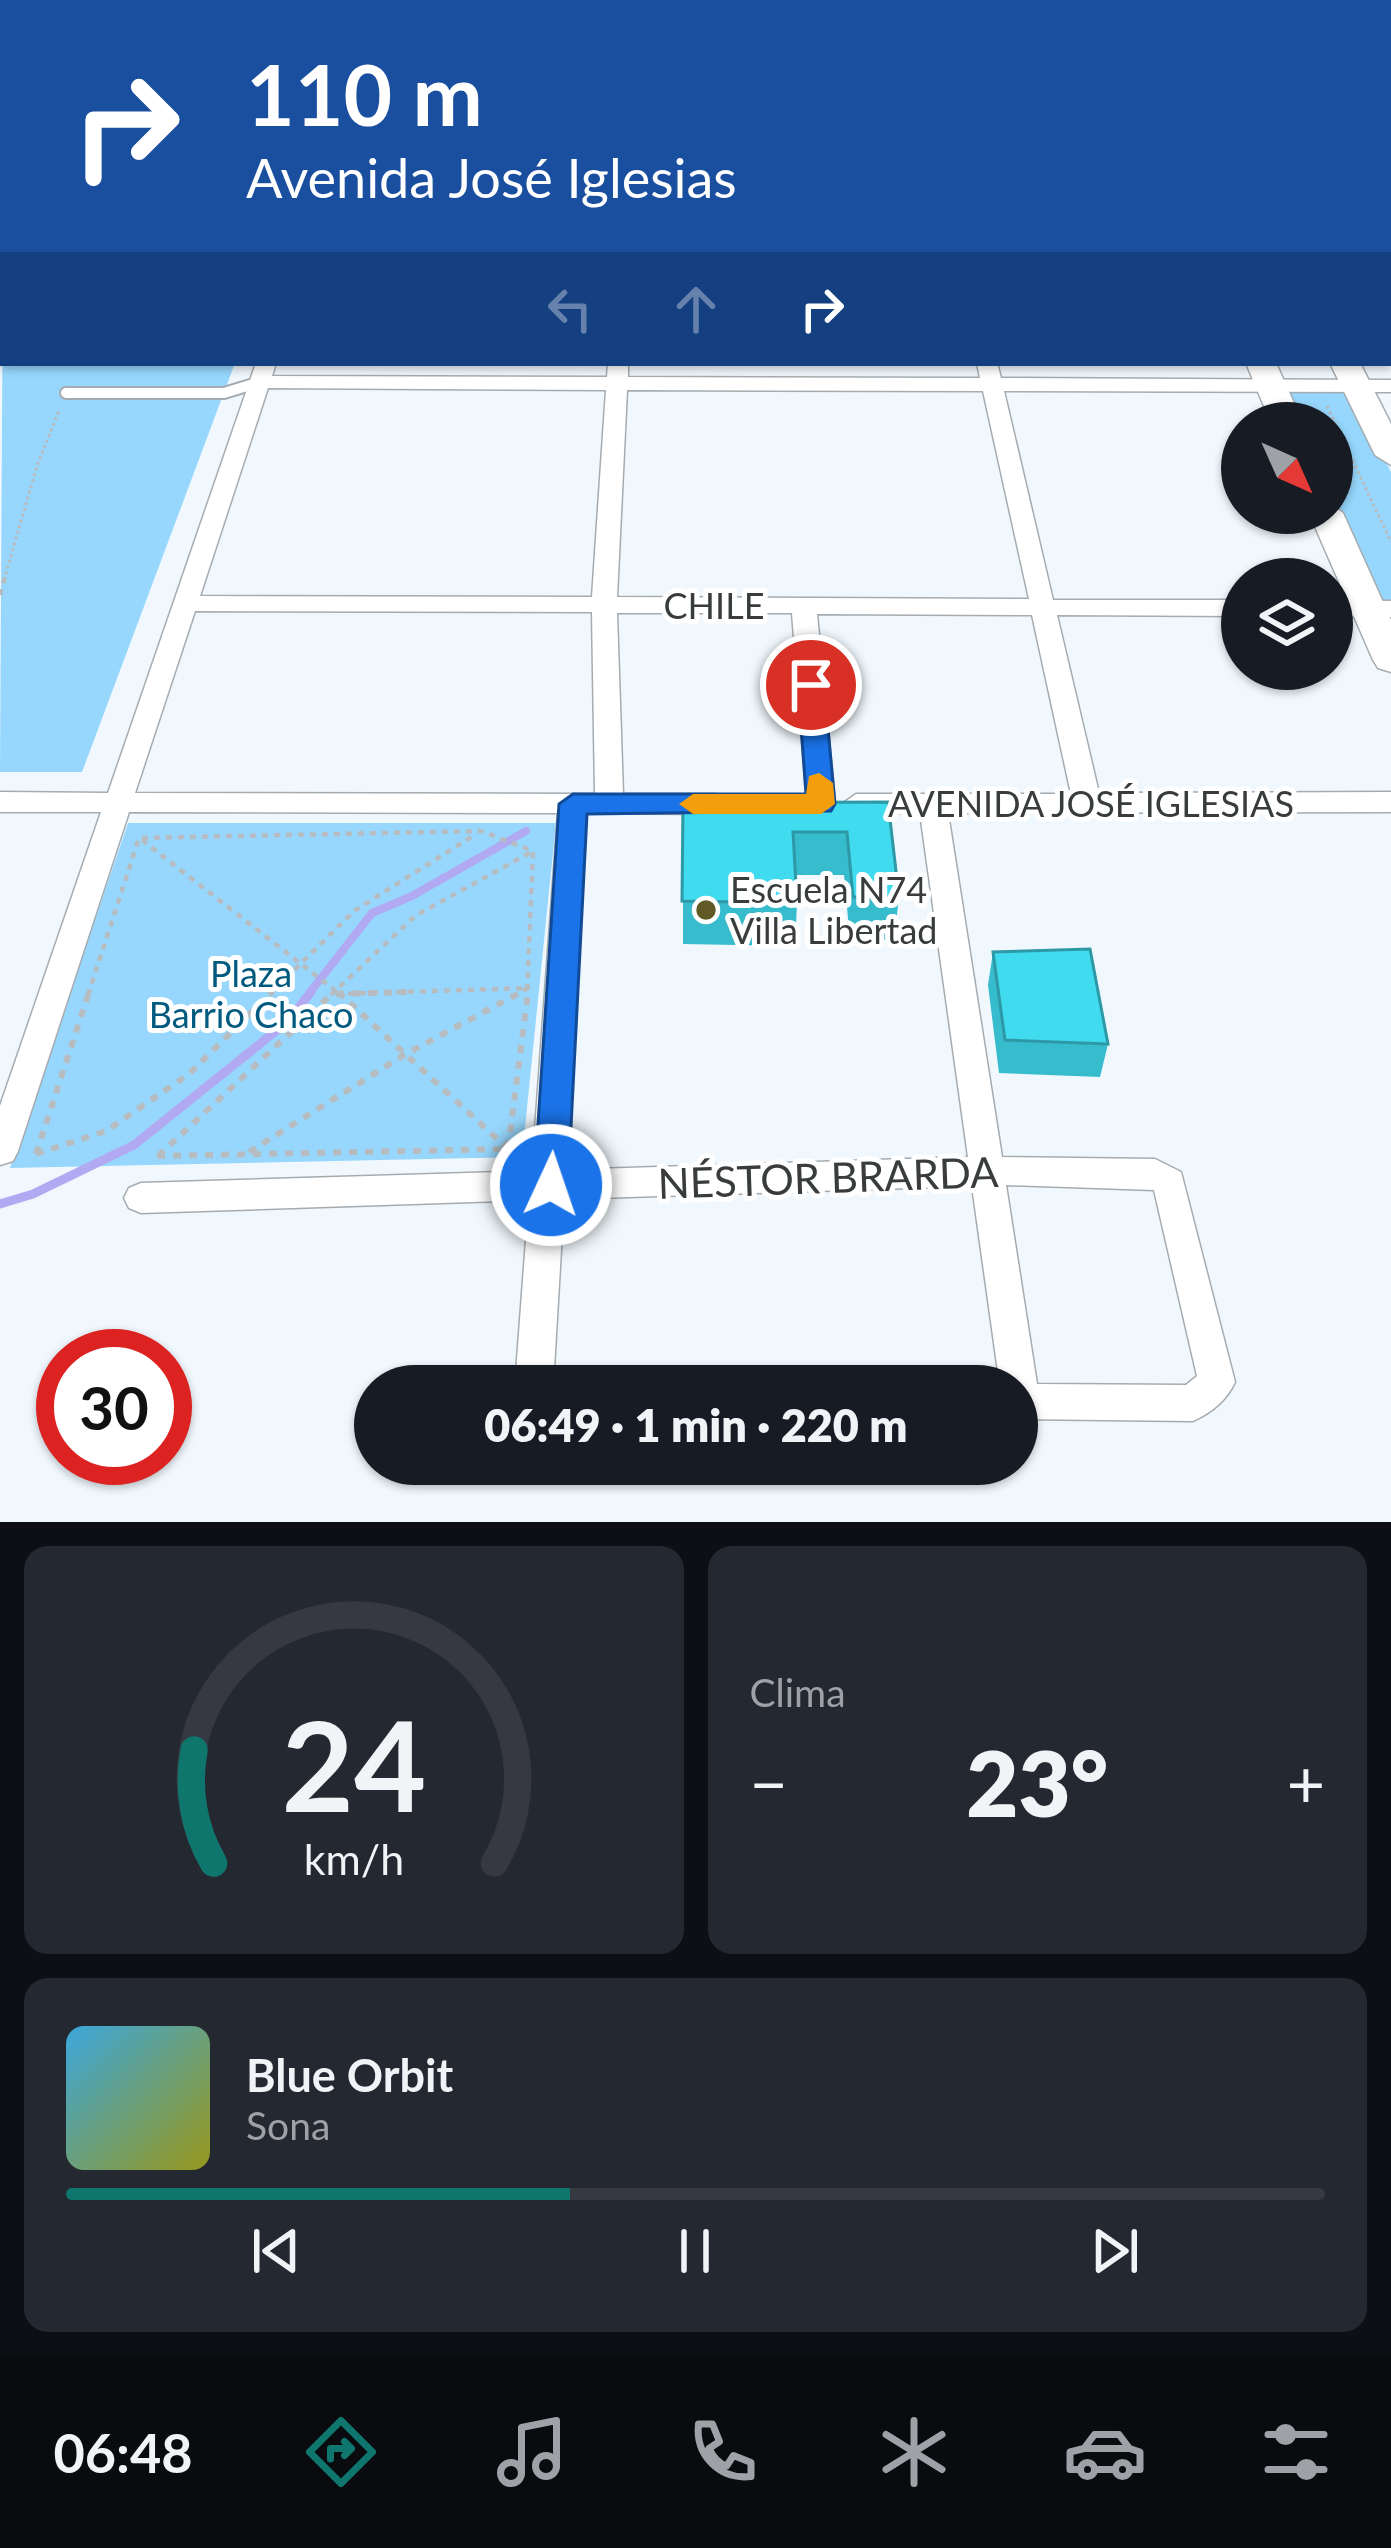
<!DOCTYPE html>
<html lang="es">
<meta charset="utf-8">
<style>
:root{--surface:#171b24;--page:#242831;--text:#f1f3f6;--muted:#9ea1a6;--line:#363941;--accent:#0f766e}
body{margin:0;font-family:Lato,sans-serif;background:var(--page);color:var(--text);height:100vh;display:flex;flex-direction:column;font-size:45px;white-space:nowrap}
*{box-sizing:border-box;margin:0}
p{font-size:39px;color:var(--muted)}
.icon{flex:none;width:66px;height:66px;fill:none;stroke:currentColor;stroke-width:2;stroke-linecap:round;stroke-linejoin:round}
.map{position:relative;height:1522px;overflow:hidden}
.details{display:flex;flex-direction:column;gap:24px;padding:24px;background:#0d0f14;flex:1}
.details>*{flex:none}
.guide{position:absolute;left:0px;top:0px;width:1392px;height:366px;box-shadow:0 3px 9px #0004;background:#1a4fa0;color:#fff;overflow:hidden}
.needle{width:78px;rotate:135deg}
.tools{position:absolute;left:1221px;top:402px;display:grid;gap:24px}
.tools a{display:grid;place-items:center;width:132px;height:132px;border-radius:50%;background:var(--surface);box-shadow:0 3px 9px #0004;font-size:60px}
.speed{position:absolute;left:36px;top:1329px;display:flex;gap:24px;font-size:60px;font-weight:700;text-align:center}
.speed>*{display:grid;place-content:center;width:156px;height:156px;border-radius:50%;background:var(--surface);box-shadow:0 3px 9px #0004;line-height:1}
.speed .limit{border:18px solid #d22;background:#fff;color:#111}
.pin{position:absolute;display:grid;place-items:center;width:102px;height:102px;color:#fff;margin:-51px;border:6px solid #fff;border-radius:50%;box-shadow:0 3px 12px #0007}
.me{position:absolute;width:132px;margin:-66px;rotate:3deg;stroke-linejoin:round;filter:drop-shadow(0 0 9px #0008)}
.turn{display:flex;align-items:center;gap:42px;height:252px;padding:0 48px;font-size:54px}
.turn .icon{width:156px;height:156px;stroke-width:2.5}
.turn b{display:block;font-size:84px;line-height:102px}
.lanes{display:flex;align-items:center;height:114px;padding:0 48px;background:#0003;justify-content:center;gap:60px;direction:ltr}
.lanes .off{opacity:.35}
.big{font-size:90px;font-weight:800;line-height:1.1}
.details .tile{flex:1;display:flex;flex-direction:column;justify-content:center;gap:18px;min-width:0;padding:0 42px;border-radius:24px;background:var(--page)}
.details .dial{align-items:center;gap:0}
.dial svg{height:312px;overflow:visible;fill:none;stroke:var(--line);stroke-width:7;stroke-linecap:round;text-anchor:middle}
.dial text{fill:var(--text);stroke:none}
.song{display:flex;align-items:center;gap:36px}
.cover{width:144px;height:144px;border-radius:18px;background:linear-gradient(135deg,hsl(200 70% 55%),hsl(60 70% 35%))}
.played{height:12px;border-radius:6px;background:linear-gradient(90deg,var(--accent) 40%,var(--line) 40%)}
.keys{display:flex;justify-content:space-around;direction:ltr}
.heat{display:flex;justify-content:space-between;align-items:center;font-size:66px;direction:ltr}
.details .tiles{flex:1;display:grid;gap:24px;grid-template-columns:1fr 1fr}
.tile:last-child{grid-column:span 2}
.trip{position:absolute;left:354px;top:1365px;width:684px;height:120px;border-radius:60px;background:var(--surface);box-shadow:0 3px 9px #0004;font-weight:800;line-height:120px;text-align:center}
.tabs{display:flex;height:192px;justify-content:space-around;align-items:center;background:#090b0e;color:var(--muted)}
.tabs .icon{width:84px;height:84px}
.tabs .active{color:var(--accent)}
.tabs b{font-size:54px;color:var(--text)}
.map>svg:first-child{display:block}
</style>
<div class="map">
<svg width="1391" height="1522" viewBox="0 0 1391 1522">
<rect width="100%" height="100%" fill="#f0f8fd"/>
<!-- green -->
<g fill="#97d7fd">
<path d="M3 249V363H235L82 772H0Z"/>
<path d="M1350 390 1391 472V600H1377L1332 501V423H1296L1282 391Z"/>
<path d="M128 823H556L522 1157 10 1168Z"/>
</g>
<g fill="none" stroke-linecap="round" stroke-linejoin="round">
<!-- stream-far1 -->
<path stroke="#b1aaf2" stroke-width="8" d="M308 995 372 913 412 896 526 831"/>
<!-- stream -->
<path stroke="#b1aaf2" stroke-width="9" d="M0 1204 33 1194 134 1145 287 1022 311 992"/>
<!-- lane casing -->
<g stroke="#a5acb1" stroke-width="14">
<path id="lane" d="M66 393H224L260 382"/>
</g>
<!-- street casing -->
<g stroke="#a5acb1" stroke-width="3">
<g id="street">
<rect x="631" y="0" width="14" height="3"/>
<path d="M898 0H912L913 3H899Z"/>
<path d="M1354 0H1368L1370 3H1356Z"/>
<path d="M1389 35 1391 36V47L1389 46Z"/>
<rect x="0" y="87" width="3" height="10"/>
<rect x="1389" y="87" width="2" height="10"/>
<rect x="1389" y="213" width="2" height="10"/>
<path d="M256 363H276L272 376 607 377 608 363H628V377L980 378 977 363H997L1001 378 1391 380V392L1004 391 1053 600H1242V616L1057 615 1099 793 1391 792V812L948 813 1002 1157 1155 1159 1181 1172 1235 1382C1227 1400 1211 1413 1193 1421L1017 1419V1386H1000L972 1186 564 1199 553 1386H515L529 1200 141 1213 129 1208 124 1198 129 1188 141 1183 532 1171 558 813 129 812 18 1151 13 1161 0 1165V1106L101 812H0V792L108 793ZM268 388 606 390 592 597 200 596ZM627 390 983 391 1029 599 617 597ZM195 611 592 612 595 794 135 793ZM617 613H792L807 804 821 814 835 804 817 614 1032 615 1071 794H856L842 804 856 814 920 813 968 1157 565 1170 586 813 716 814 730 804 716 794H623ZM1006 1185 1154 1190 1197 1376 1186 1385 1037 1384Z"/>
<path d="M1332 600 1391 601V617L1332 616Z"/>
</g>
</g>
<!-- secondary casing -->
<g stroke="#a5acb1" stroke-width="3">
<g id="secondary">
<path d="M376 0H398L375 3Z"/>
<path d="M1091 0H1113L1115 3H1093Z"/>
<path d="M1152 0H1174L1175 3H1153Z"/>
<path d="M1246 363H1276L1303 423H1271Z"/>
<path d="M1330 363H1360L1391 424V465L1375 455Z"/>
<path d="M1332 505 1343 513 1391 620V672L1378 668 1373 660 1309 513H1332Z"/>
</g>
</g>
<!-- path-far2 -->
<g stroke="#b6bcc0" stroke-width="3" stroke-dasharray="3 3" stroke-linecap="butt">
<path d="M1327 406 1391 542"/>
<path d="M4 580 37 466 59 411"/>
</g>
<!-- path-far1 -->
<g stroke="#b6bcc0" stroke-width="4.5" stroke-dasharray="6 6" stroke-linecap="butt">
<path d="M0 595 5 577"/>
<path d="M142 840 341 995"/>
<path d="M336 994 528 988 515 995"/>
<path d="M88 995 139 838 481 831 533 851 527 995"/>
<path d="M269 995 354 911 476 834"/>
<path d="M331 995 415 916 533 851"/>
</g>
<!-- path -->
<g stroke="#b6bcc0" stroke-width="6" stroke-dasharray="8 8" stroke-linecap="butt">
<path d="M338 992 508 1149"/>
<path d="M336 994 407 992"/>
<path d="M249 1152 404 1055 521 992"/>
<path d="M36 1154 89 992"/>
<path d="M36 1154 106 1131 189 1074 272 992"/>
<path d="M157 1156 508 1149 528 992"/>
<path d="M158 1156 334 992"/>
</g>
<!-- lane -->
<use href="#lane" stroke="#fff" stroke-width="10"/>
<!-- street -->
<use href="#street" fill="#fff" fill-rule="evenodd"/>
<!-- secondary -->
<use href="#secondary" fill="#fff" fill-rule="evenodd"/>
</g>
<!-- wall -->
<g fill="#37bcce">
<path d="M888 802 899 897 894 940H850L844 875H795L797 903 795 946 683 944V803Z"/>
<path d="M993 952 1108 1044 1100 1077 999 1073 988 985Z"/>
</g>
<!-- building -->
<g fill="#40dbef" stroke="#2d99a7" stroke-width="3">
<path d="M1288 0H1346L1348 3H1290Z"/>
<path d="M888 802 899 897H853L847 832H793L797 903 682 901 683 803Z"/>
<path d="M1090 949 1108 1044 1005 1040 993 952Z"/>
</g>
<!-- route -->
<path fill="#1a73e8" stroke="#114b97" stroke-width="3" d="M811 677 824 685 835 804 831 811 587 814 568 1185 563 1195 551 1199 539 1195 534 1185 559 804 573 794H806L798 685Z"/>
<!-- slow -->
<path fill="#f59e0b" d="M819 773 833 783 835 804 821 814H693L679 804 693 794H806L809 776Z"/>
<!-- markers -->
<circle fill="#615926" stroke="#fff" stroke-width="4.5" cx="706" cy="910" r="12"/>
<g text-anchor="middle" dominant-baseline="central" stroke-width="10" stroke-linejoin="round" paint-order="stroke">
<!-- street labels -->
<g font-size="36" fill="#393c3d" stroke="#fff">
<text x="714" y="605">CHILE</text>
<text x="1091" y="803">AVENIDA JOSÉ IGLESIAS</text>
</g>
<!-- poi labels -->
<g font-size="36" fill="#393c3d" stroke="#fff" text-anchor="start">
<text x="730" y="889">Escuela N74<tspan x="730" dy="41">Villa Libertad</tspan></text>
</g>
<!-- park labels -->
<g font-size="36" fill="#005a7f" stroke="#fff">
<text x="251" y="973">Plaza<tspan x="251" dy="41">Barrio Chaco</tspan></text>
</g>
<!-- near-street labels -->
<g font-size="42" fill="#393c3d" stroke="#fff">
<text transform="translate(828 1177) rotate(-2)">NÉSTOR BRARDA</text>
</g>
</g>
</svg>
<div class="tools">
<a><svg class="needle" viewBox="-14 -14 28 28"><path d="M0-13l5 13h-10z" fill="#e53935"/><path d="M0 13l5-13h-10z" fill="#9ea1a6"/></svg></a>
<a><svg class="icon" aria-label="layers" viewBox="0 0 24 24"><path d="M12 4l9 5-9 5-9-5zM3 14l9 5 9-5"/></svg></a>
</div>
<div class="speed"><div class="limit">30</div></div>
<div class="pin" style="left:811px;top:685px;background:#d93025"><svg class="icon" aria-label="arrive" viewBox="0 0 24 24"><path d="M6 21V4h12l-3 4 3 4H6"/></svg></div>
<svg class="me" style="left:551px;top:1185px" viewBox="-20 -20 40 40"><circle r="17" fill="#1a73e8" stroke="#fff" stroke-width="3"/><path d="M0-11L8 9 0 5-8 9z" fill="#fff"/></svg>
<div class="trip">06:49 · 1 min · 220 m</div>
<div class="guide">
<div class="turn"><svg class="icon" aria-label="right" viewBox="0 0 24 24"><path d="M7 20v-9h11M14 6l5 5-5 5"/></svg><div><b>110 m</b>Avenida José Iglesias</div></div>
<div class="lanes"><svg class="icon off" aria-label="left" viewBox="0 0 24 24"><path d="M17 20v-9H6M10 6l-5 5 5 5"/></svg><svg class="icon off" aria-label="ahead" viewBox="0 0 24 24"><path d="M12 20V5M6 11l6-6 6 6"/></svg><svg class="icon" aria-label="right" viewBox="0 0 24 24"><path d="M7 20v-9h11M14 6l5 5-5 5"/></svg></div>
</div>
</div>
<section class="details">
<div class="tiles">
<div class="tile dial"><svg viewBox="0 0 100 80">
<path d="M14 69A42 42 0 1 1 86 69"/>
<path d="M14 69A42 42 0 0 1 9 40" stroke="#0f766e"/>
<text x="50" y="56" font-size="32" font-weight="700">24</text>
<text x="50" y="72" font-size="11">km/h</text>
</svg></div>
<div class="tile"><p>Clima</p>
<div class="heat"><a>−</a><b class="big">23°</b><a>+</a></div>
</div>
<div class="tile">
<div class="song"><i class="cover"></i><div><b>Blue Orbit</b><p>Sona</p></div></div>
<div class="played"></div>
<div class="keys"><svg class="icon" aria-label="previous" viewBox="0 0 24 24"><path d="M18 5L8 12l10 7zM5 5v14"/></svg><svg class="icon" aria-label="pause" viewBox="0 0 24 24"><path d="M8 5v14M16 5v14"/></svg><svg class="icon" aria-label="next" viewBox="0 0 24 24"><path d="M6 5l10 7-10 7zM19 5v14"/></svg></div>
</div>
</div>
</section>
<nav class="tabs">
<b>06:48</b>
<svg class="icon active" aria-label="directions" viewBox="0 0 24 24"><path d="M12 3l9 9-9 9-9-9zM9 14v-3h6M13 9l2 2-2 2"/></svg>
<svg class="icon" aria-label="music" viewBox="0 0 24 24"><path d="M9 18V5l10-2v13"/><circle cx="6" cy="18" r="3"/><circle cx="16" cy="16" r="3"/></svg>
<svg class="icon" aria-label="phone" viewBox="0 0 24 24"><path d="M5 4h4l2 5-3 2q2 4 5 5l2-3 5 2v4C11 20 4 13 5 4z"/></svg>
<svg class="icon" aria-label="climate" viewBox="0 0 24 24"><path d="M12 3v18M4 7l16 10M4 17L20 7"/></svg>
<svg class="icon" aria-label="car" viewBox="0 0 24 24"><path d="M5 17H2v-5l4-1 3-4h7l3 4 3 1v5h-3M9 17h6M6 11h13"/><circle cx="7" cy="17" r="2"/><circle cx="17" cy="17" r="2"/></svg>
<svg class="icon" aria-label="filters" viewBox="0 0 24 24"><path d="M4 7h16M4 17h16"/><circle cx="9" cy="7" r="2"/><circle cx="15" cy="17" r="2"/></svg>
</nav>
